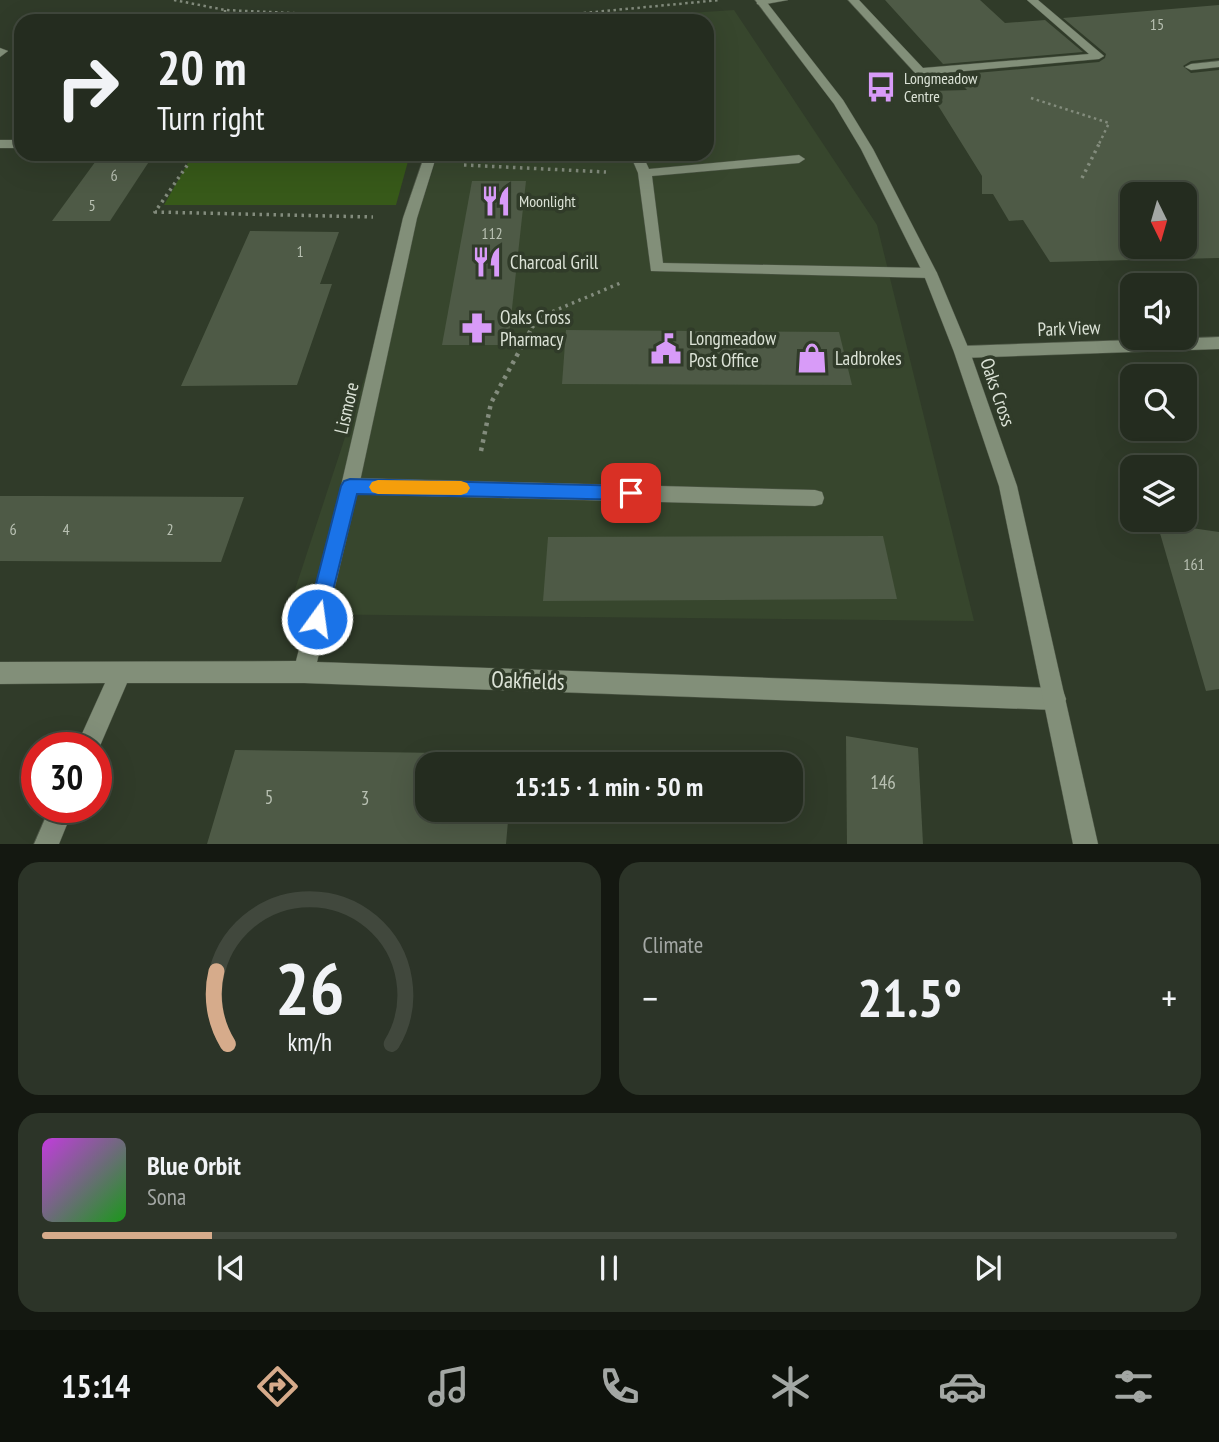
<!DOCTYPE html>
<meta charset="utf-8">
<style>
:root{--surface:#242c1f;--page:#2c3428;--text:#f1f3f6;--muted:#a3a7a4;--line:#41483d;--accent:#d6ab8b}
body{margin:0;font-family:"PT Sans Narrow",sans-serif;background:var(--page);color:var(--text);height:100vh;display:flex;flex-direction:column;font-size:26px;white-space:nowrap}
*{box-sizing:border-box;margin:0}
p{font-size:23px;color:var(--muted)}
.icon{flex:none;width:38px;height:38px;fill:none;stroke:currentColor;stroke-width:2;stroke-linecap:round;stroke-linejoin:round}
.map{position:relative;height:844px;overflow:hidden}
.drawer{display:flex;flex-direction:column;gap:18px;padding:18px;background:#141811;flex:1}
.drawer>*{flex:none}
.banner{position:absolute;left:14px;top:14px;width:700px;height:147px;border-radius:21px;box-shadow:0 7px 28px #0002,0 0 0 2px var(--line);background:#242c1f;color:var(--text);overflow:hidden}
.needle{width:46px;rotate:175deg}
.controls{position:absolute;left:1120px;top:182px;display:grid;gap:14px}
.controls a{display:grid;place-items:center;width:77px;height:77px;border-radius:14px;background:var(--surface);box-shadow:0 7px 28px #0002,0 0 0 2px var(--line);font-size:35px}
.speed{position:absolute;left:21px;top:732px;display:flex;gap:14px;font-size:35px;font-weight:700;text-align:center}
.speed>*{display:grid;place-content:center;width:91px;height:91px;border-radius:50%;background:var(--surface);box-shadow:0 7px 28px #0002,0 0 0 2px var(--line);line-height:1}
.speed .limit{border:10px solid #d22;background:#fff;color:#111}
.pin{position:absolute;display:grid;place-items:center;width:60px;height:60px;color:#fff;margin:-30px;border-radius:14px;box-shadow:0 4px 10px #0006}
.me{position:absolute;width:77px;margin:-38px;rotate:14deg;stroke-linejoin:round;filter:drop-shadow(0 0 5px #0008)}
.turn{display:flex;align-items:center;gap:24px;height:147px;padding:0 28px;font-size:32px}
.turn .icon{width:91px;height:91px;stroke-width:2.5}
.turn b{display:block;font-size:49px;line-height:60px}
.big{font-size:52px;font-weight:800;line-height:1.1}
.drawer .card{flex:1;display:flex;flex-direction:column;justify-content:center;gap:10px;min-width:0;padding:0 24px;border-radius:21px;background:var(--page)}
.drawer .dial{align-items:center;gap:0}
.dial svg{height:182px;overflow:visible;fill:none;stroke:var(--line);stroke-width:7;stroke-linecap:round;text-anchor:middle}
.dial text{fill:var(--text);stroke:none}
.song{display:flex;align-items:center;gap:21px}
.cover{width:84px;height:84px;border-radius:10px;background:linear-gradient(135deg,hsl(290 70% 55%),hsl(120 70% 35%))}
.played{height:7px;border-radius:4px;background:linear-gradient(90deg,var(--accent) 15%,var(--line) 15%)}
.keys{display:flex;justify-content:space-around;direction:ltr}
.heat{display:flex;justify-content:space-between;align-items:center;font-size:38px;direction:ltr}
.drawer .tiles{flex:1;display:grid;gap:18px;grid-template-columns:1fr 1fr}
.card:last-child{grid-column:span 2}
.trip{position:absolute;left:415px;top:752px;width:388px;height:70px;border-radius:21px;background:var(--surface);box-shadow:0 7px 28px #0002,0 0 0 2px var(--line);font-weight:800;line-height:70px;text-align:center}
.tabs{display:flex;height:112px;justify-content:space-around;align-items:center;background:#0e120c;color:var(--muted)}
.tabs .icon{width:49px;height:49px}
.tabs .on{color:var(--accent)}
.tabs b{font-size:32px;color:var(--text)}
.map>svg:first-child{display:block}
</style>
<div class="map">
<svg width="1219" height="844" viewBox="0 0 1219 844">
<rect width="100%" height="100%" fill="#303b29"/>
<!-- built -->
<path fill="#37462d" d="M734 10 877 225 974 621 287 614 438 154H707V21H569Z"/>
<!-- green -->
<path fill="#375919" d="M193 154H410L396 205H164Z"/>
<!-- building -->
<g fill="#4e5a46" fill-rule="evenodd">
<path d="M885 0H980L1005 23 1045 20 1083 52 943 64Z"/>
<path d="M1219 5V58L1191 61 1183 66 1191 73 1219 70V258L1050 262 1023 220 1009 221 993 194H982V176L929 91 967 90 953 75 1099 62 1105 58 1106 54 1063 18ZM1132 194H1185V247H1132Z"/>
<path d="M101 154H154L110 221H52Z"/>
<path d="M472 181H526L508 345H442Z"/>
<path d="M250 231 339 232 320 284H332L297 385 181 386Z"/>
<path d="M566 330 839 332 852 385 562 384Z"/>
<path d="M0 496H43L244 497 221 562 0 561Z"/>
<path d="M1157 523 1219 532V689L1206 691Z"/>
<path d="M883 536 897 599 543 601 548 537Z"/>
<path d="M846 736 918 748 923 844H847Z"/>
<path d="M235 750 514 754 513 765H427V810H509L506 844H207Z"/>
</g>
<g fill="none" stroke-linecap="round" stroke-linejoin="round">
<!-- service casing -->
<g stroke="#4f5848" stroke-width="1">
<g id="service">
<path d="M757 0H788L761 5 757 4Z"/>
<path d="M848 0H859L923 68 1089 54 1027 0H1038L1104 56 1099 59 920 75 916 74Z"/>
<path d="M0 48 8 51 0 57Z"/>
<path d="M1219 61V67L1191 70 1185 67 1191 64Z"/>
<rect x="0" y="140" width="21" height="8"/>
<path d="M630 154H642L649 169 799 155 805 159 799 163 652 176 663 263 930 268 937 273 930 278 651 271 638 173Z"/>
<path d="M350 478 815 490 822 492 824 498 822 504 815 506 350 494 343 491 341 486 343 481Z"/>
</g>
</g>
<!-- minor casing -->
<g stroke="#4f5848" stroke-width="1">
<g id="minor">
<path d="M425 154H437L417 218 359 486 317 662 1055 688 1063 691 1066 699 1063 707 1055 710 304 683H127L96 755V747H76L105 683 0 684V662L296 661 341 486 403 218Z"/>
<path d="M1219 337V349L962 358 954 352 962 346Z"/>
<path d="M50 807H74L59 844H34Z"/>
</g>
</g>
<!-- tertiary casing -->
<g stroke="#4f5848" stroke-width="1">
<path id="tertiary" d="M755 0H765L843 100 873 149 937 273 970 352 1017 486 1098 844H1073L999 486 954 352 923 273 861 149 834 104Z"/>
</g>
<!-- path-far2 -->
<g stroke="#838c7d" stroke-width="2.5" stroke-dasharray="2.5 3.5" stroke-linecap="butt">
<path d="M174 0 225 10 470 21"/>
<path d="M225 10V21"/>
<path d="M500 21 720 0"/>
<path d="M1031 98 1109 123 1098 146"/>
</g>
<!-- path-far1 -->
<g stroke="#838c7d" stroke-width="3.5" stroke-dasharray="2.5 4.5" stroke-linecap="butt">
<path d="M195 154 155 212 373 217"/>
<path d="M464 165 606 172"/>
<path d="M1082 178 1099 144"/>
<path d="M532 328 537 318 623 282"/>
</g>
<!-- path -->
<path stroke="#838c7d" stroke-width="4.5" stroke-dasharray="3.5 5" stroke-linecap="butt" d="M481 451 491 403 533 326"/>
<!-- service -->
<use href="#service" fill="#828f79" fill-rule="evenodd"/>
<!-- minor -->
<use href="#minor" fill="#828f79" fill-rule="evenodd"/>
<!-- tertiary -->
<use href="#tertiary" fill="#828f79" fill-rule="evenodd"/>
</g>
<!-- route -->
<path fill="#1a73e8" stroke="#114b97" stroke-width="2" d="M350 479 631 486 637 488 640 493 637 498 631 500 357 494 326 619 324 625 317 628 310 625 307 619 341 486 344 481Z"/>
<!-- slow -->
<path fill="#f59e0b" d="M378 480 461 481 467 483 470 488 467 493 461 495 378 494 372 492 369 487 372 482Z"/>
<!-- icons -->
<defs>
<g id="bus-bare" transform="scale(2.415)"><path d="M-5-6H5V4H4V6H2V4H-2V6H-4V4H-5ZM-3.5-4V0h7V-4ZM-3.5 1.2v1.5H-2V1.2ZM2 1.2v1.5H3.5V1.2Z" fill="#d89bf8" stroke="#303b29" stroke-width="2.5" paint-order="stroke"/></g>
<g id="restaurant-bare" transform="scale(2.415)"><path d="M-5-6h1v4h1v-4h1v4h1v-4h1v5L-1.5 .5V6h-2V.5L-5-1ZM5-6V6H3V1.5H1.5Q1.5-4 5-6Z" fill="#d89bf8" stroke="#303b29" stroke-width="2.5" paint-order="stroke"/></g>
<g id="pharmacy-bare" transform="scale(2.415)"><path d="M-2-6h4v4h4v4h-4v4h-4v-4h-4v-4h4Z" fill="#d89bf8" stroke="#303b29" stroke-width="2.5" paint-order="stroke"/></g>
<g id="civic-bare" transform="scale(2.415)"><path d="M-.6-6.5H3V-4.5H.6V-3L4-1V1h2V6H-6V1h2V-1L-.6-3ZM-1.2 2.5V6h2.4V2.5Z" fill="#d89bf8" stroke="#303b29" stroke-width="2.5" paint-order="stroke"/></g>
<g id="shop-bare" transform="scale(2.415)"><path d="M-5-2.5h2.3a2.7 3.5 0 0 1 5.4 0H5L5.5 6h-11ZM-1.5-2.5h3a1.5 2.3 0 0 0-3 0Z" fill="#d89bf8" stroke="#303b29" stroke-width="2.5" paint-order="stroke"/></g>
</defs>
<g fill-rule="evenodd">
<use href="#bus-bare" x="881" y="87"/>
<use href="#restaurant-bare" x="496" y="201"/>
<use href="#restaurant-bare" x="487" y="262"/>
<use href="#pharmacy-bare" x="477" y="328"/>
<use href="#civic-bare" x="666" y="349"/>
<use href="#shop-bare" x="812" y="358"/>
</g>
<g text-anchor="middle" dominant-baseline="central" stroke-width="7" stroke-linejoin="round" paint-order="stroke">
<!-- number labels -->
<g font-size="16" fill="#b8c0b2">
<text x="1157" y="24">15</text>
<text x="114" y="175">6</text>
<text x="92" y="205">5</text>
<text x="492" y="233">112</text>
<text x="300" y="251">1</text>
<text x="13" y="529">6</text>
<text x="66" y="529">4</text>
<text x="170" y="529">2</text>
<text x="1194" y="564">161</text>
</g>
<!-- far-poi labels -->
<g font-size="16" fill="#dbe2d6" stroke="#303b29" text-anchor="start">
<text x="904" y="78">Longmeadow<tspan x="904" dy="18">Centre</tspan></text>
<text x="519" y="201">Moonlight</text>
</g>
<!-- poi labels -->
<g font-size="19" fill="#dbe2d6" stroke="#303b29" text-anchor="start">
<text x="510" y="262">Charcoal Grill</text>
<text x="500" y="317">Oaks Cross<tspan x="500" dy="22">Pharmacy</tspan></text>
<text x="689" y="338">Longmeadow<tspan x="689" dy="22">Post Office</tspan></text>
<text x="835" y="358">Ladbrokes</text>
</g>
<!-- street labels -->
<g font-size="19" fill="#dbe2d6" stroke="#303b29">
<text transform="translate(1069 328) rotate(-2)">Park View</text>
<text transform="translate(998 392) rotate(71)">Oaks Cross</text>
<text transform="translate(346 408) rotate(-77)">Lismore</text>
</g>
<!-- near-number labels -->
<g font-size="19" fill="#b8c0b2">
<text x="883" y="782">146</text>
<text x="269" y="797">5</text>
<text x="365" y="798">3</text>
</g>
<!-- near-street labels -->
<g font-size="23" fill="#dbe2d6" stroke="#303b29">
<text transform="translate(528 680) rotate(2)">Oakfields</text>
</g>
</g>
</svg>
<div class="controls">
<a><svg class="needle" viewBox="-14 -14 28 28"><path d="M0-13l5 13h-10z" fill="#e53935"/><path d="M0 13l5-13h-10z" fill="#a3a7a4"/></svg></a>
<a><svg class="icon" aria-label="sound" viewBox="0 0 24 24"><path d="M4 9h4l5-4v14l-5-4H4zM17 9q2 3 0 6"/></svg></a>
<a><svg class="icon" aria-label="search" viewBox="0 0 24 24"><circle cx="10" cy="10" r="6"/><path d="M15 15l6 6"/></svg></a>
<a><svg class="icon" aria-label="layers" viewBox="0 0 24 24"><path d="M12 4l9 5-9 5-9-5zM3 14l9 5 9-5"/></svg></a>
</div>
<div class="speed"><div class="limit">30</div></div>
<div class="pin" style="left:631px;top:493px;background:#d93025"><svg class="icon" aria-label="arrive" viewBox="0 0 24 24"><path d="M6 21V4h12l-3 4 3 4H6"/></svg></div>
<svg class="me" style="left:317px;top:619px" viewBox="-20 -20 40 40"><circle r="17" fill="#1a73e8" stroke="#fff" stroke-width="3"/><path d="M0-11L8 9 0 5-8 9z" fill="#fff"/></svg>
<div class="trip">15:15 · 1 min · 50 m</div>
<div class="banner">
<div class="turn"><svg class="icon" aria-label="right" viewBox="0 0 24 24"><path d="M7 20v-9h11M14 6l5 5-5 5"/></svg><div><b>20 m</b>Turn right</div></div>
</div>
</div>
<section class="drawer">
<div class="tiles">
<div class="card dial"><svg viewBox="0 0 100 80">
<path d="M14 69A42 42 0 1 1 86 69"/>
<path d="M14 69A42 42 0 0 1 9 37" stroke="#d6ab8b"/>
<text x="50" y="56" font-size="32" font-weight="700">26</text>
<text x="50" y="72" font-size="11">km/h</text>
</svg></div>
<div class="card"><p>Climate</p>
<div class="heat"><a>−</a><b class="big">21.5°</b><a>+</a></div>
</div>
<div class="card">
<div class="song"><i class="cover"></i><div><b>Blue Orbit</b><p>Sona</p></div></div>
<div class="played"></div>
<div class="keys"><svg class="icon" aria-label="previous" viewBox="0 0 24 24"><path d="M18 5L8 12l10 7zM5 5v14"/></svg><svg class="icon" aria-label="pause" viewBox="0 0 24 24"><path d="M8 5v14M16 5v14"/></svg><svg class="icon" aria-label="next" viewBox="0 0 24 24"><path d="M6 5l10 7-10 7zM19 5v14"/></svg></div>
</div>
</div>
</section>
<nav class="tabs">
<b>15:14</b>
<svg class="icon on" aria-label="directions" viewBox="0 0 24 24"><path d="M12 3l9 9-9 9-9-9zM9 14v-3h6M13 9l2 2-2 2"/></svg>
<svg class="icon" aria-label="music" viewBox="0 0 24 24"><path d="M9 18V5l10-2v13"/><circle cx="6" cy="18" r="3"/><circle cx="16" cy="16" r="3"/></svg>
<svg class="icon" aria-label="phone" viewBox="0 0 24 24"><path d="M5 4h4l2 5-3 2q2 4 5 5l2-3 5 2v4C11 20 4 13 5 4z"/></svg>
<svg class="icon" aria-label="climate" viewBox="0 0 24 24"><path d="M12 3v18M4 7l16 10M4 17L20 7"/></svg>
<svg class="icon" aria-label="car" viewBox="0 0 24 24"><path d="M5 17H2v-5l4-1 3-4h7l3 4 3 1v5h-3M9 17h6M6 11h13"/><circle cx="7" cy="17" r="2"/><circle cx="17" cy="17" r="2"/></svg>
<svg class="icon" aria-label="filters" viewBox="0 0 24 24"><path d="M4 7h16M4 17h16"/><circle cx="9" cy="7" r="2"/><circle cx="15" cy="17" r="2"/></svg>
</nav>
